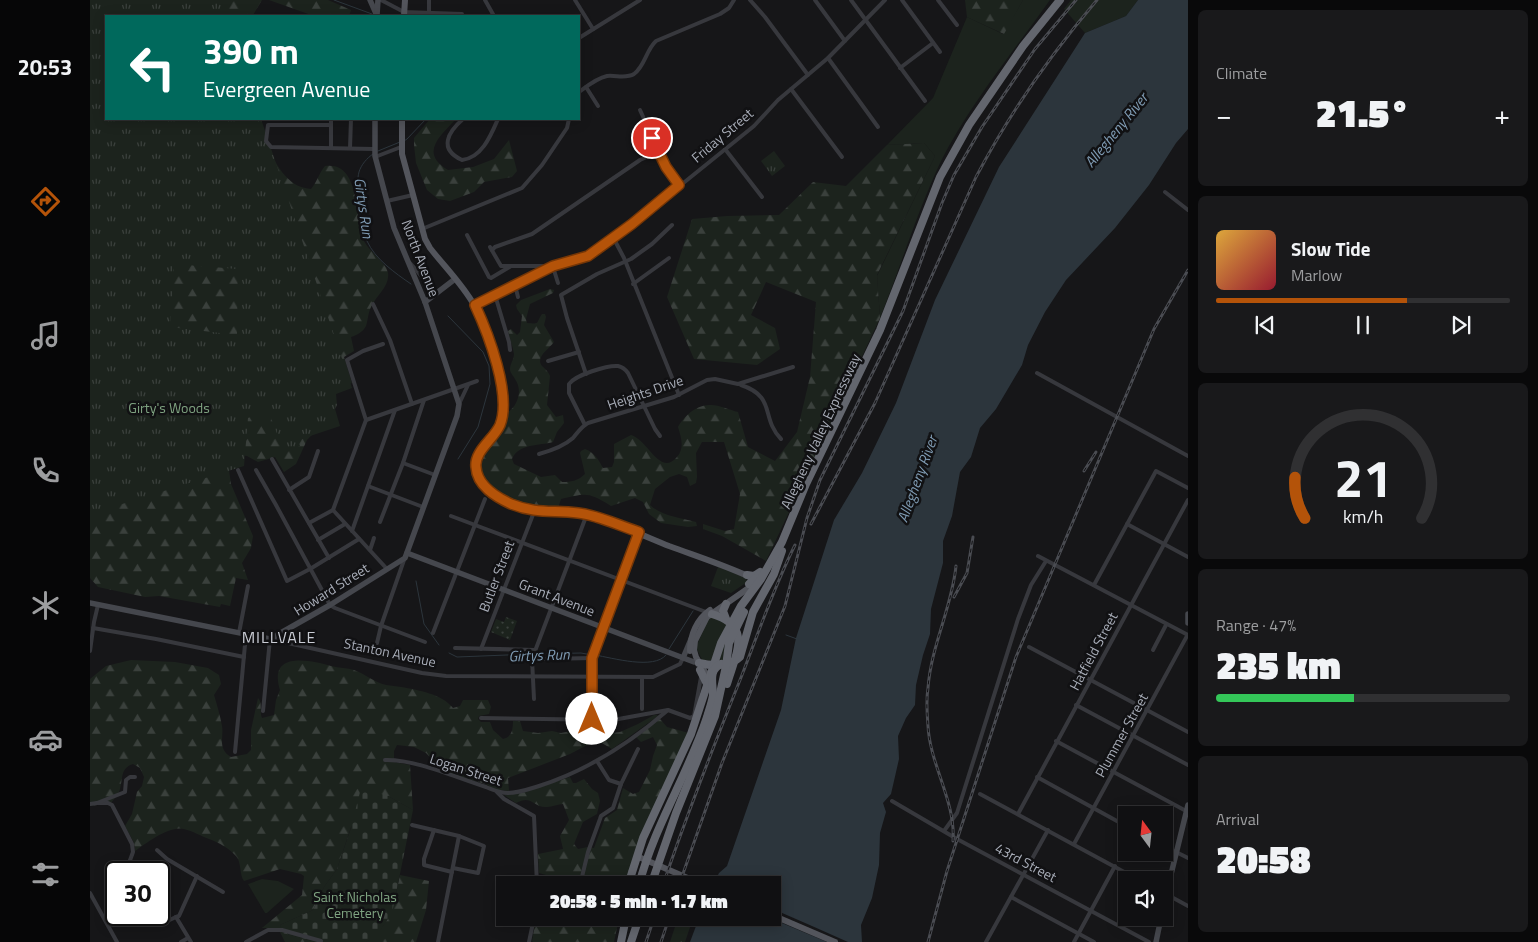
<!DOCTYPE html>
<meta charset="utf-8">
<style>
:root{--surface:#101012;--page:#19191b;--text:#f1f3f6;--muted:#9c9d9f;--line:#303032;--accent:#b45309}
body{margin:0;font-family:"Titillium Web",sans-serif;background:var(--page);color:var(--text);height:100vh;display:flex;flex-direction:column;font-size:19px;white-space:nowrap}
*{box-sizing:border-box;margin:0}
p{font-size:16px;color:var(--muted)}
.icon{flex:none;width:28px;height:28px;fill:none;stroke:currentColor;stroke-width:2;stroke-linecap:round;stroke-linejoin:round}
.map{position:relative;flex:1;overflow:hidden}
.panel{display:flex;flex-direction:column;gap:10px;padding:10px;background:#09090a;width:350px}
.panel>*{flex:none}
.guide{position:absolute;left:15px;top:15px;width:475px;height:105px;border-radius:0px;box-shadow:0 2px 12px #0003,0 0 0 1px var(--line);background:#00695c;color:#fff;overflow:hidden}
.needle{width:32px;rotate:345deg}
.fabs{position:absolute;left:1028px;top:806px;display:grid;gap:10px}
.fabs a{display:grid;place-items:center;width:55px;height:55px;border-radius:0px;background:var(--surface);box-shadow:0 2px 12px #0003,0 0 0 1px var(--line);font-size:25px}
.speed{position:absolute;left:15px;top:861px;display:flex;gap:10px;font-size:25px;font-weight:700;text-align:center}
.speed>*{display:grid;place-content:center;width:65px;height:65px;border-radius:50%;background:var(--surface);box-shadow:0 2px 12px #0003,0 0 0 1px var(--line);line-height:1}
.speed .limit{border:2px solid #111;border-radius:8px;background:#fff;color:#111}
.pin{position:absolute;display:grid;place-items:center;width:42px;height:42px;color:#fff;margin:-21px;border:2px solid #fff;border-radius:50%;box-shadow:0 1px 5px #0007}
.me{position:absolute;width:55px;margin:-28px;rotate:0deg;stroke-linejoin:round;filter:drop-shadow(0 0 4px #0008)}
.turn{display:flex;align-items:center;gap:18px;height:105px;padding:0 15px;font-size:22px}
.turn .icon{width:65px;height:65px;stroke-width:2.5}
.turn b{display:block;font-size:35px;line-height:42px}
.big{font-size:38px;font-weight:800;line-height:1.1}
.panel .widget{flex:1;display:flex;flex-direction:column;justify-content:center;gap:8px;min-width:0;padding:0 18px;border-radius:8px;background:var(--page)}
.panel .dial{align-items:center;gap:0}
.dial svg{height:130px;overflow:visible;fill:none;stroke:var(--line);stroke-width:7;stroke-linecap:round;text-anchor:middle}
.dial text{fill:var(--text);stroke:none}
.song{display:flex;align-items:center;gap:15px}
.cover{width:60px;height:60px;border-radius:8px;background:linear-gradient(135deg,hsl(40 70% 55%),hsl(350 70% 35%))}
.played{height:5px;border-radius:2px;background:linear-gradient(90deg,var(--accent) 65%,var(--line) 65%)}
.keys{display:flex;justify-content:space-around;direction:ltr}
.heat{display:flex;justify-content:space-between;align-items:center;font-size:28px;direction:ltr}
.charge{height:8px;border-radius:4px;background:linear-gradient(90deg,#34c759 47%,var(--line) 0)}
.trip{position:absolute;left:406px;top:876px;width:285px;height:50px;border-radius:0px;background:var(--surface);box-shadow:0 2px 12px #0003,0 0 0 1px var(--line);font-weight:800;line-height:50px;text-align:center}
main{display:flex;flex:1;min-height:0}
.dock{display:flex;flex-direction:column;width:90px;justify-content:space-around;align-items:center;background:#060607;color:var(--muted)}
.dock .icon{width:35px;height:35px}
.dock .selected{color:var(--accent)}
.dock b{font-size:22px;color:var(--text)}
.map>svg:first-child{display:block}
</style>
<main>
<nav class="dock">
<b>20:53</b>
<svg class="icon selected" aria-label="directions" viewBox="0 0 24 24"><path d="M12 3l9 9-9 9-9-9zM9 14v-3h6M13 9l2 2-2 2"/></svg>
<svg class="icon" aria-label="music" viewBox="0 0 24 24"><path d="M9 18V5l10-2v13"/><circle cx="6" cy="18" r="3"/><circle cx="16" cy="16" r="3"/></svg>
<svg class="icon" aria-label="phone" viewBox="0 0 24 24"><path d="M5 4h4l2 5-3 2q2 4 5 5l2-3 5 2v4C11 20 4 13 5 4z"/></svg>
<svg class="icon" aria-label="climate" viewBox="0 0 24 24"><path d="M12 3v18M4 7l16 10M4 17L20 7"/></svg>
<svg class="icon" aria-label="car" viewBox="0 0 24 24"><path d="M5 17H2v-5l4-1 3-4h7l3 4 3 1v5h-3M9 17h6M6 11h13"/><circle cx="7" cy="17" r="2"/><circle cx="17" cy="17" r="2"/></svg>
<svg class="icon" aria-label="filters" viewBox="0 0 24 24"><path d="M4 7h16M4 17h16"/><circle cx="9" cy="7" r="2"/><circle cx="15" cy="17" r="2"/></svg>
</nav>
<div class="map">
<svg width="1098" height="942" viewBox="0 0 1098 942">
<defs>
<pattern id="forest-firs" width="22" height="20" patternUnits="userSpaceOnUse" patternTransform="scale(1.25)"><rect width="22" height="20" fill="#1c231d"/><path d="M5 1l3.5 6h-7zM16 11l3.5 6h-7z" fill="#3a403c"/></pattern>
<pattern id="cemetery-stones" width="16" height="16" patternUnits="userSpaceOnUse" patternTransform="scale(1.25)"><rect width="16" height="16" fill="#1c231d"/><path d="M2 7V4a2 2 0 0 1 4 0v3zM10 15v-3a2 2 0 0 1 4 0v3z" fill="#3a403c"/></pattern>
<pattern id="park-tufts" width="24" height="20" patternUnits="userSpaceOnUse" patternTransform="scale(1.25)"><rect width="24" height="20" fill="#1c231d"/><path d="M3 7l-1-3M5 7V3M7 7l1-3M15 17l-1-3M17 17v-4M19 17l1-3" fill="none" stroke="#3a403c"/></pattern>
<pattern id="garden-dots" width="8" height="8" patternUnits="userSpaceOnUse" patternTransform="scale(1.25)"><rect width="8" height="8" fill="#1c231d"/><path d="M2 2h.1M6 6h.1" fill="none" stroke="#3a403c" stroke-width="1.8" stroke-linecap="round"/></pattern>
</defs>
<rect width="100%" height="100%" fill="#161618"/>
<!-- grass -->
<g fill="#1c231d">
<path d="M933 0H960C923 52 880 104 851 161 827 212 811 266 790 318L787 276 845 156 834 143 797 145 843 98 877 17 913 34Z"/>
<path d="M981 0H1048L1036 16 995 33 974 9Z"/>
<path d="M622 615 638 623 633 662 612 660 606 647 618 620Z"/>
<path d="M172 879 188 881 204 889 177 913H175L158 884Z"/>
</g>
<!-- forest -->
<g fill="url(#forest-firs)">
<path d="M0 0H172L163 15 164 16H16Z"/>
<path d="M179 0H238L261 10 259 16H224Z"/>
<path d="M875 0H933L914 34 877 17Z"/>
<path d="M0 80 16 119 175 143C186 162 195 187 221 189 227 182 229 173 235 166 271 161 264 217 273 239 278 251 296 262 298 273 300 286 286 296 281 307 278 313 278 320 276 326 273 332 267 335 261 337L264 351 254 357 262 383 247 388 239 417 217 440 206 464 194 472 185 457 168 462 157 456 150 455 139 470 141 484 163 536 161 548 152 563 158 580 146 578 140 606 131 604 130 607 69 596 55 597 8 587 0 578Z"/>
<path d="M340 119H366C350 136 329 153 358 170L383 167 404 159 419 140 427 171 422 177 394 182 384 192 360 201 348 199 337 190 326 163 324 145V138Z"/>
<path d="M834 143 845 156 787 275 790 318 676 561 632 536 613 529V524L635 531 644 529 650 494 634 442H612L606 453 607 477 606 483 600 486 597 477 589 474 580 477 565 489 560 505C571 516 592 518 606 522L607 526 598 527 571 523 559 514 553 502 545 498 521 506C498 492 497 493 471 499L469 505V509C445 510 380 494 390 460 393 448 407 439 411 428 413 423 413 417 415 412L417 413C428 406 433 390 425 379 423 375 420 373 420 369 420 364 424 359 424 354 423 346 419 338 418 331L421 329 427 335 430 332 432 316 427 309 426 305 431 300 460 289 464 290 463 293 440 304 436 319 437 323C451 324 445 324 452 314H455L456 317 454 325 464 342C459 349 445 357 452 366 456 370 458 371 460 376L457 405 466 417 473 415 474 423 467 432 463 442C449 446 429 443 422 459L424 464 451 477 465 475 472 482C481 482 488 481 495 474L490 453 491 451 495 449C505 453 508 459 513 468L522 467 524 462V444L541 435C559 441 570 477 587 457 595 448 591 437 588 427 594 416 607 404 621 405 629 405 640 410 648 412L658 447 685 461 707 432 720 377 726 302 676 282 661 315 685 328 690 349 667 365 604 359 577 297 602 219 637 216 689 215 723 182 756 186 797 145Z"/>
<path d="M41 660 85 662 118 668 129 675 131 684 124 695C127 705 130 715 132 726 134 737 127 749 141 757L157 754 161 750V730L168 698C173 703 169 711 172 718L184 715 186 700 190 690C178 651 219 660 241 666 249 668 257 668 264 670 275 674 284 682 296 685 301 686 306 686 311 687 328 690 352 694 363 708L370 706 373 700H398L401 707 399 714 389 716 388 719 391 722H400L403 730 413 739C422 737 423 729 423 721H430L433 731 448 733 462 731 471 733 486 730 521 733 530 732 548 724 564 715H567L568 716 522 749 510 742H503L480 754 418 778 419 791 408 790 395 784 354 771 336 753 324 747 307 745 304 751V762L320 765 323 810 298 796 261 827 247 869 234 887 223 910 190 925 194 933 226 942H195L188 928H172L212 895 214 876 211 874 190 869 154 881C149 874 152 863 146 856 140 849 128 842 119 839 111 836 103 831 94 829 80 825 56 843 45 851L44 843 35 826 42 814 47 792 52 786 54 777 50 768 43 764C30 768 33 779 30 789 29 794 24 799 21 803L0 806V679L16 666Z"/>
<path d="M570 719 577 727 599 733 536 885H459L456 875 449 873 448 854 473 849 470 836 479 820 473 804C468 804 462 807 457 807 443 808 442 794 426 803L414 795 435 792 480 777 483 783H486L494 779 502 789 508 793 510 801 507 814 493 822 484 844 488 849 498 847 504 848 515 818 527 810 533 788 543 794 549 792 560 770 563 756 567 745 563 737 551 742 546 737Z"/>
<path d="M310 875 339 881 336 910 326 942H276C302 925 304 902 310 875Z"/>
<path d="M446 918H529L524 942H443L442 941Z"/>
</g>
<!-- cemetery -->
<path fill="url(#cemetery-stones)" d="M271 788 298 796 323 810 302 913 287 935 276 942H226L193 933 190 925 223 910 234 887 247 869 261 828Z"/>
<!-- park -->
<g fill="url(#park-tufts)" fill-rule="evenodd">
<path d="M0 0H131L137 16H16V119H171L262 388 246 394 247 405 245 409 250 426 208 440 210 446 194 452 178 410 158 418 154 466 0 514ZM84 264 148 269 147 335 80 327Z"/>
<path d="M684 151 695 166 682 176 671 161Z"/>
<path d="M628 567 656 578 657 582 641 593 621 586Z"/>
<path d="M588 918H603L595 942H580Z"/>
</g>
<!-- garden -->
<path fill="url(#garden-dots)" d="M416 617 427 621 420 640 401 632 406 619 414 622Z"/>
<!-- water -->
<path fill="#2c353c" d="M1048 0H1098V129L1086 143 1059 185 1025 228 976 280 955 312 938 345 932 365 906 409 890 428 881 457 870 472 862 516 853 541V563L841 609 840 634 833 655 826 685 825 705 816 718 808 736 809 759 801 794 793 803 796 812 790 833 789 865 782 898 771 925 772 942H600L609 918H682V885H623L629 873 637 866 691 710 706 638 744 520 772 473 806 403 845 300 909 167 995 33 1036 16Z"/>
<!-- pier -->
<path fill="#161618" d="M683 909 722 926 758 942H737L680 918H682Z"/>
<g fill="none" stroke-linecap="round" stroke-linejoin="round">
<!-- stream -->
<g stroke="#2c353c" stroke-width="1">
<path d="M244 0 282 14"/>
<path d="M314 141 317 139 336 119"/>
<path d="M288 151 310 142"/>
<path d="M283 154C277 158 271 165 269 172 265 185 271 229 277 241 285 259 305 273 321 284"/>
<path d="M358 316 393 352 399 366 400 384 388 427 368 459"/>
<path d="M326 581 334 624 349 645"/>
<path d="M696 635 707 639"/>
<path d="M579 649 603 611"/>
<path d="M359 653 367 657 442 654"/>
<path d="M446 654 491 653 502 655"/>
<path d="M505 655C523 658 564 670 576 655"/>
</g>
<!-- street -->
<g stroke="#37383d" stroke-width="4">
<path d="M291 0 314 12 372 14"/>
<path d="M395 0 404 16"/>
<path d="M485 0 503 29"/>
<path d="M660 0 675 17 718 75"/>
<path d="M725 0 755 41"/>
<path d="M761 0 835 101"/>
<path d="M812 0 850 52"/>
<path d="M848 0 867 25"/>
<path d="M339 14V0"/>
<path d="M489 38 550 0"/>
<path d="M738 58 788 127"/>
<path d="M810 68 843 43"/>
<path d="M496 87 508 106"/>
<path d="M701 89 752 157"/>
<path d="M489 92C497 86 507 78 517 76 526 75 536 79 544 74 555 66 556 50 566 41L630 14 639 8 644 0"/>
<path d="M550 110 575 165 589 185"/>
<path d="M373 119C358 132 348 149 372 160 392 158 401 135 408 119"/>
<path d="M241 125H178L176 141 181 147 284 149"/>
<path d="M241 148V119"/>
<path d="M260 148 261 119"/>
<path d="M635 149 672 197"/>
<path d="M285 157 311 147"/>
<path d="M1075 192 1098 210"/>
<path d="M297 201 323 195"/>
<path d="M332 229 432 188 452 165 477 128 479 119"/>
<path d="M377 235 399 277 401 278 421 266"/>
<path d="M524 239 534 258 589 395"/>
<path d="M400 247 411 266H452L459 268"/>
<path d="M402 250 405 247 442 234 550 160 568 152"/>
<path d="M320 263 346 293"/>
<path d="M463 267 468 283"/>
<path d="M543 284 579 258"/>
<path d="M425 285 428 297"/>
<path d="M405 295 419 342 420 350"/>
<path d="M283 304 300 340 322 404"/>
<path d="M385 305 463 267 498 256 524 239 664 126 688 100 738 58 795 0"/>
<path d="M458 361 489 352"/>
<path d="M947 373 1098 456"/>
<path d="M496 374 477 318 471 295 507 274 541 259 562 244 582 225"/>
<path d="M651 385C687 397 670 417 691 439"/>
<path d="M369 404 378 385"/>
<path d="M276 420 387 381"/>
<path d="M495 425 479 393V384C485 375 518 365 528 366 533 367 535 369 538 373L565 429 570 436"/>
<path d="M449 454C460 451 474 446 483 438 488 432 491 427 498 423L584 397 617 380 625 379 648 384 703 367"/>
<path d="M182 459 239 558"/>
<path d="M313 463 345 475"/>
<path d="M148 470 197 581 220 569 269 539"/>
<path d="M166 470 186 505 240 605 245 608 335 642"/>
<path d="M278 486 333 507"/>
<path d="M199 490 219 477 228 451"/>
<path d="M243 510 297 569"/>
<path d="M361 516 616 612"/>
<path d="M290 522 313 463 334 400"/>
<path d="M219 523 243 510 276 420 257 360 273 351 293 344"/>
<path d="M1037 524 1098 557"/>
<path d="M262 531 305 410"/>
<path d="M228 540 255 524"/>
<path d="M280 550 284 538"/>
<path d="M948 556 1098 635"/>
<path d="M1004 585 1066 471 1098 488"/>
<path d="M3 628 66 639 154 657"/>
<path d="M149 633 158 586"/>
<path d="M343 633 395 499"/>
<path d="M287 643 291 626 314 560"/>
<path d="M939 647 1098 732"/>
<path d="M365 648 445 650"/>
<path d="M391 649 444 512"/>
<path d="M1063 650 1076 625"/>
<path d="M0 651 4 622 8 605"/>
<path d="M454 659 502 658"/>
<path d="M444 699 442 659 497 514"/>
<path d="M986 705 1098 765"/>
<path d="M552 709V677"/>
<path d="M173 711 180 639 332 673 356 676 563 677 590 664 593 658"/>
<path d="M391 718 523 720 578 710 600 718 604 716 611 677"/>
<path d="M502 719V658L549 533"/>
<path d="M966 741 1098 812"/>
<path d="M145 752 156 634"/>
<path d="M295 760C325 759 367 778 396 787 404 790 410 793 418 793 429 793 439 789 449 786 496 771 540 743 578 710"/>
<path d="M507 761 519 780 531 784"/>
<path d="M947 777 1036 826"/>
<path d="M407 792 414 799 444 816 447 885"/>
<path d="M890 794 1049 880"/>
<path d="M802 801 867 839 1059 942"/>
<path d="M7 803H18L22 805 42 844 43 852 39 863 40 872"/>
<path d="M0 804 7 803 35 792 36 780 40 777H45"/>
<path d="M928 814 1098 500"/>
<path d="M322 825 369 836 394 846 388 873 363 868"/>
<path d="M344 830 334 859V865L362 872"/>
<path d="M854 831 867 813 928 619 941 585 956 561"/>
<path d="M984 844 1097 636"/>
<path d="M1074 846 1098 858"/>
<path d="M67 850 77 859 133 892"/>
<path d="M490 885 498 852 510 819 511 816 523 808 531 784 548 749"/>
<path d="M0 893 27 942"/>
<path d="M1076 894 1098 906"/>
<path d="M921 897 1004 942"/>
<path d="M63 915 69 923H73L86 917"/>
<path d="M86 917 89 916 107 876"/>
<path d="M86 917 101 942"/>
<path d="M91 942 98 938"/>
<path d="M156 942 178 930H192L231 941"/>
<path d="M348 942 369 836"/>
<path d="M439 942 444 918"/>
<path d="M896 942 958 830"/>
<path d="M984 942 1025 866"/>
</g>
<!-- secondary -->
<g stroke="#45474d" stroke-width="5.5">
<path d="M280 0 287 16"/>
<path d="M287 15 288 0"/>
<path d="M335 302 365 279"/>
<path d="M317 553 604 662"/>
<path d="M0 603 180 639 240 605 315 558 367 416 369 404 335 302 304 228 285 156V119"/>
<path d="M1098 614V623"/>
<path d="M593 658 601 639"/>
<path d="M1074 903 1098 805"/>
<path d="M1066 942 1071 918"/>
</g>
<!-- primary -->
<g stroke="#53555c" stroke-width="6">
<path d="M314 16 315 0"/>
<path d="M312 119V154L335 239 340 248C354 266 373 285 384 305 401 334 413 376 412 410 411 441 366 459 397 489 415 506 441 512 464 512 475 513 487 512 498 515 526 523 552 535 579 546 606 556 634 565 660 577L662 583 660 587 617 617 605 641 604 650 606 657 621 682"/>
<path d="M600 651C600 635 607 619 620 610"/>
<path d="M551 858 614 885"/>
<path d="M682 915 745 942"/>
</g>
<!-- highway -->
<g stroke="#63666e" stroke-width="8">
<path d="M657 575 664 576 670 572"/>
<path d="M659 584 669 575"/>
<path d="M636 604 633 611 636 619"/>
<path d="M622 614C663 626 646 653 637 684"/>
<path d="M609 663C622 666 640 667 650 657L663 612 684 574 692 551"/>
<path d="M610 670 617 684"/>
<path d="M538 885 553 838 601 734 631 643 651 606 671 579 692 542 716 484 790 330 850 177 879 125 933 46 970 0"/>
<path d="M549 885C564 826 598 775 617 717 619 710 622 702 623 695 623 683 618 670 631 664"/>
<path d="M561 885 586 813 625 716 636 666 639 643 654 612"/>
<path d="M531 942 536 918"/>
<path d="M541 942 549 918"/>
</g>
<!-- rail casing -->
<g stroke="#4a4c52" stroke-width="3">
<g id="rail">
<path d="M994 471 1006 452"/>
<path d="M721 524 785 403 886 177C919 114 961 54 1007 0"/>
<path d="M864 597 877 573 883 537"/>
<path d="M863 841C866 802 840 765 838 726 837 714 836 700 838 688 841 646 862 607 866 566"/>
<path d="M573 885C597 814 624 745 652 675 669 631 684 587 705 545"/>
<path d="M589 885 632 763 695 606 717 518 730 480 813 311 852 203 864 175 892 127 945 49 986 0"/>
<path d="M556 942 564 918"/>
<path d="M571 942 579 918"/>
<path d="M838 942 857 871 926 657 1064 329 1098 270"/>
</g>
</g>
<!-- rail -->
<use href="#rail" stroke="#111113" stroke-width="1" stroke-dasharray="4" stroke-linecap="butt"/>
</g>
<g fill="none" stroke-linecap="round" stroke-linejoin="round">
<!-- route casing -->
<g stroke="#753606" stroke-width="12">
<path id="route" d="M502 719V658L549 532C530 526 508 515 488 513 462 510 446 514 421 504 406 497 387 486 386 467 384 451 404 439 410 425 422 395 398 333 385 305L463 266 498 256 542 224 589 185 576 167 562 138"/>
</g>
<!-- route -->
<use href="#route" stroke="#b45309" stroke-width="9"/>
</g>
<g text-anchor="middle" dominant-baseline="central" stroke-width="5" stroke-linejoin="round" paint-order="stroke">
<!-- street labels -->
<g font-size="14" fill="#a8adb8" stroke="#111113">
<text transform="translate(632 135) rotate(-40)">Friday Street</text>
<text transform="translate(331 258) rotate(69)">North Avenue</text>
<text transform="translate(555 392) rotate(-19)">Heights Drive</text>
<text transform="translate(730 431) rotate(-65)">Allegheny Valley Expressway</text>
<text transform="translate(406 576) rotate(-69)">Butler Street</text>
<text transform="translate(241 589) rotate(-32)">Howard Street</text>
<text transform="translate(467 597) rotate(21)">Grant Avenue</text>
<text transform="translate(1003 651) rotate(-62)">Hatfield Street</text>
<text transform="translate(300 652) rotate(12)">Stanton Avenue</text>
<text transform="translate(1031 735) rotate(-61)">Plummer Street</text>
<text transform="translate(376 769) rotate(18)">Logan Street</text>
<text transform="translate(936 862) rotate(28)">43rd Street</text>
</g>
<!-- park labels -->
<g font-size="14" fill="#7fa381" stroke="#111113">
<text x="79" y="407">Girty's Woods</text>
<text x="265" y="896">Saint Nicholas<tspan x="265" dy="16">Cemetery</tspan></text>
</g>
<!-- water labels -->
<g font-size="15" font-style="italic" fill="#7f9bb3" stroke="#111113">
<text transform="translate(1026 130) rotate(-51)">Allegheny River</text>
<text transform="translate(274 208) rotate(82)">Girtys Run</text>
<text transform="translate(827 479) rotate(-70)">Allegheny River</text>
<text transform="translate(449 655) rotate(-2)">Girtys Run</text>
</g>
<!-- quarter labels -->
<g font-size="16" letter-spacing="1" fill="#c9ccd4" stroke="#111113">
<text x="189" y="637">MILLVALE</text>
</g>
</g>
</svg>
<div class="fabs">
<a><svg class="needle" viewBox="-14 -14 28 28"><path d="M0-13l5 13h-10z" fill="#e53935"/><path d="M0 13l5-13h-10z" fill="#9c9d9f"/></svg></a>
<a><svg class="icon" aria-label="sound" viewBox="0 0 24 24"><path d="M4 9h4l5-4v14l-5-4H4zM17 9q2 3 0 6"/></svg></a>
</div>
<div class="speed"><div class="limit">30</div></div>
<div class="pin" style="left:562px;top:138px;background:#d93025"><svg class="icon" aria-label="arrive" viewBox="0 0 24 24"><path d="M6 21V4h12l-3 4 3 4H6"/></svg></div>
<svg class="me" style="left:502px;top:719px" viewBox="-20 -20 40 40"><circle r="19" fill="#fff"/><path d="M0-13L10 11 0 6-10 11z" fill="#b45309"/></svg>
<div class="trip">20:58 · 5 min · 1.7 km</div>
<div class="guide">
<div class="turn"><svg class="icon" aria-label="left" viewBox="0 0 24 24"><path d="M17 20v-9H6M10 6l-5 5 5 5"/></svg><div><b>390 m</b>Evergreen Avenue</div></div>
</div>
</div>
<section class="panel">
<div class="widget"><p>Climate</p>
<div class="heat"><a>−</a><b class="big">21.5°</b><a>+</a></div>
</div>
<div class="widget">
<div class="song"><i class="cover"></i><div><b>Slow Tide</b><p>Marlow</p></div></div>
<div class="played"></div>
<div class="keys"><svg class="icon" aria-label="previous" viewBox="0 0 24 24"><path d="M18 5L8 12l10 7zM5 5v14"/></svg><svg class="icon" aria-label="pause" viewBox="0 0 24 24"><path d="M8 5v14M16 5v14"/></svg><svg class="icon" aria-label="next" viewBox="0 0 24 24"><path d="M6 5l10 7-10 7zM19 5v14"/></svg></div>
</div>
<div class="widget dial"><svg viewBox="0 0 100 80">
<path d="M14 69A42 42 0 1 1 86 69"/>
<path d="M14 69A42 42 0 0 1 8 44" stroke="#b45309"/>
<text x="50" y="56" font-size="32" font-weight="700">21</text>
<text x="50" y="72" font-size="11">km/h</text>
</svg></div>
<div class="widget"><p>Range · 47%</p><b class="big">235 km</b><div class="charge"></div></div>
<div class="widget"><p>Arrival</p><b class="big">20:58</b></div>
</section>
</main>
